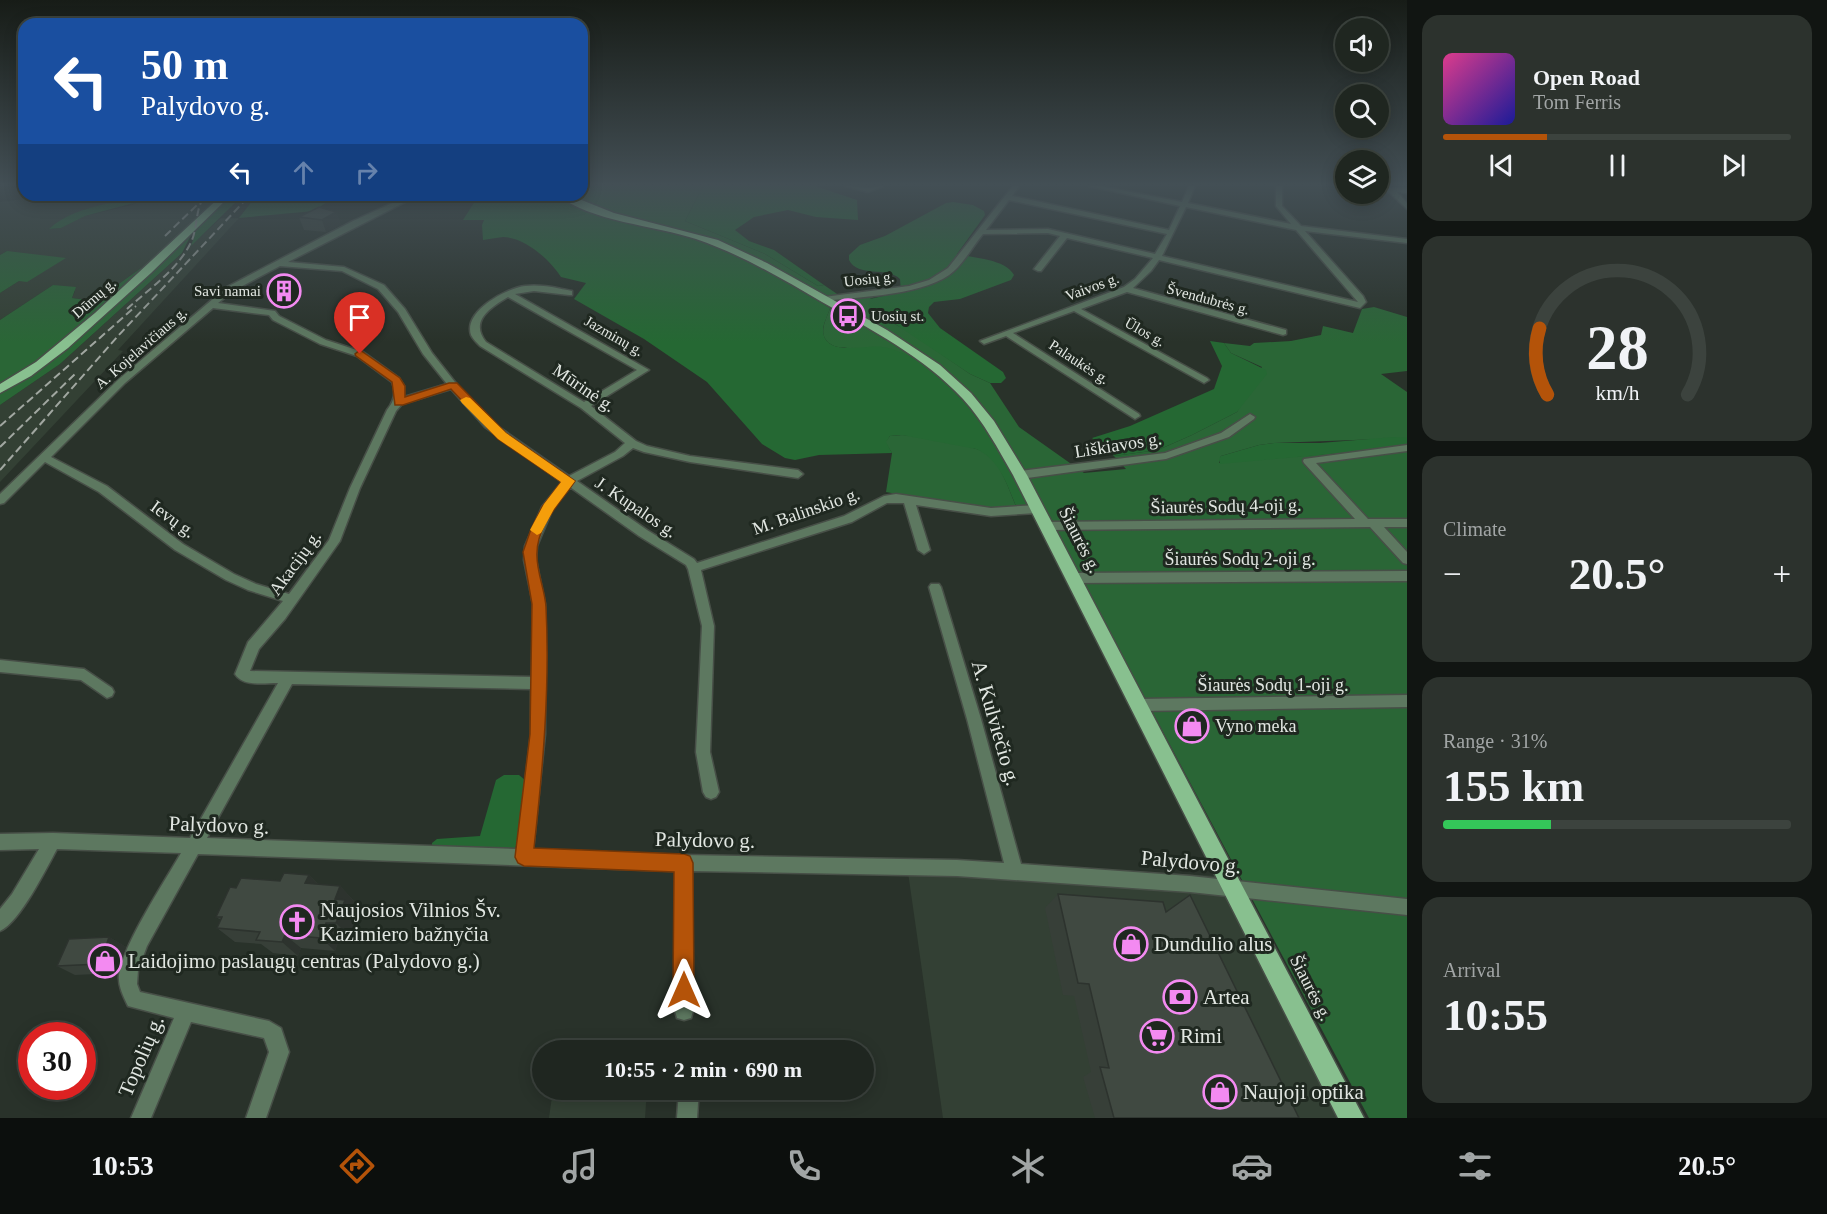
<!DOCTYPE html>
<meta charset="utf-8">
<style>
:root{--surface:#1f2620;--page:#2c322d;--text:#f1f3f6;--muted:#a1a5a5;--line:#3c433e;--accent:#b45309}
body{margin:0;font-family:"Times New Roman",serif;background:var(--page);color:var(--text);height:100vh;display:flex;flex-direction:column;font-size:22px;white-space:nowrap}
*{box-sizing:border-box;margin:0}
p{font-size:20px;color:var(--muted)}
.icon{flex:none;width:33px;height:33px;fill:none;stroke:currentColor;stroke-width:2;stroke-linecap:round;stroke-linejoin:round}
.map{position:relative;flex:1;overflow:hidden}
.details{display:flex;flex-direction:column;gap:15px;padding:15px;background:#111512;width:420px}
.details>*{flex:none}
.hud{position:absolute;left:18px;top:18px;width:570px;height:183px;border-radius:18px;box-shadow:0 3px 15px #0003,0 0 0 2px var(--line);background:#1a4fa0;color:#fff;overflow:hidden}
.buttons{position:absolute;left:1335px;top:18px;display:grid;gap:12px}
.buttons a{display:grid;place-items:center;width:54px;height:54px;border-radius:50%;background:var(--surface);box-shadow:0 3px 15px #0003,0 0 0 2px var(--line);font-size:30px}
.speed{position:absolute;left:18px;top:1022px;display:flex;gap:12px;font-size:30px;font-weight:700;text-align:center}
.speed>*{display:grid;place-content:center;width:78px;height:78px;border-radius:50%;background:var(--surface);box-shadow:0 3px 15px #0003,0 0 0 2px var(--line);line-height:1}
.speed .limit{border:9px solid #d22;background:#fff;color:#111}
.pin{position:absolute;display:grid;place-items:center;width:51px;height:51px;color:#fff;margin:-62px -26px;border-radius:50% 50% 50% 0;rotate:-45deg;box-shadow:0 0 6px #0007}
.pin .icon{rotate:45deg}
.me{position:absolute;width:66px;margin:-33px;rotate:0deg;stroke-linejoin:round;filter:drop-shadow(0 0 4px #0008)}
.turn{display:flex;align-items:center;gap:21px;height:126px;padding:0 24px;font-size:27px}
.turn .icon{width:78px;height:78px;stroke-width:2.5}
.turn b{display:block;font-size:42px;line-height:51px}
.lanes{display:flex;align-items:center;height:57px;padding:0 24px;background:#0003;justify-content:center;gap:30px;direction:ltr}
.lanes .off{opacity:.35}
.big{font-size:45px;font-weight:800;line-height:1.1}
.details .tile{flex:1;display:flex;flex-direction:column;justify-content:center;gap:9px;min-width:0;padding:0 21px;border-radius:18px;background:var(--page)}
.details .dial{align-items:center;gap:0}
.dial svg{height:156px;overflow:visible;fill:none;stroke:var(--line);stroke-width:7;stroke-linecap:round;text-anchor:middle}
.dial text{fill:var(--text);stroke:none}
.song{display:flex;align-items:center;gap:18px}
.cover{width:72px;height:72px;border-radius:9px;background:linear-gradient(135deg,hsl(330 70% 55%),hsl(240 70% 35%))}
.played{height:6px;border-radius:3px;background:linear-gradient(90deg,var(--accent) 30%,var(--line) 30%)}
.keys{display:flex;justify-content:space-around;direction:ltr}
.heat{display:flex;justify-content:space-between;align-items:center;font-size:33px;direction:ltr}
.charge{height:9px;border-radius:4px;background:linear-gradient(90deg,#34c759 31%,var(--line) 0)}
.trip{position:absolute;left:532px;top:1040px;width:342px;height:60px;border-radius:30px;background:var(--surface);box-shadow:0 3px 15px #0003,0 0 0 2px var(--line);font-weight:800;line-height:60px;text-align:center}
.dock{display:flex;height:96px;justify-content:space-around;align-items:center;background:#0c0f0d;color:var(--muted)}
.dock .icon{width:42px;height:42px}
.dock .current{color:var(--accent)}
.dock b{font-size:27px;color:var(--text)}
main{display:flex;flex:1;min-height:0}
.map>svg:first-child{display:block}
</style>
<main>
<div class="map">
<svg width="1407" height="1118" viewBox="0 0 1407 1118">
<rect width="100%" height="100%" fill="#29322a"/>
<!-- built -->
<g fill="#334034">
<path d="M59 195H128L135 197 123 203 85 209 49 229 61 228 85 216 132 205 141 201 137 196 139 195H222L147 268H141L95 301 72 298 75 291 53 285 0 320V293L19 281 7 251 0 255V202Z"/>
<path d="M221 218H239L118 350 123 351 0 482V405L60 364Z"/>
<path d="M906 858 1217 876 1339 1118H943Z"/>
<path d="M560 1042 651 1046V1050H559Z"/>
<path d="M553 1089H647L645 1118H549Z"/>
</g>
<!-- green -->
<g fill="#2a6636">
<path d="M582 186H703L685 221 765 254 818 286 824 285 843 298 874 297 870 299 882 317 909 332 970 374 990 383 1019 427 1084 473 1126 469 1114 456 1158 450 1192 435 1237 412 1262 367 1231 353 1224 343 1250 346 1254 343 1291 341 1321 335 1323 326 1353 333 1362 309 1374 307 1407 317V371L1381 374 1407 392V438L1274 443 1259 445 1221 456 1219 463 1407 447V1118H1369L1027 477 997 425 975 396 939 364 919 350 838 303 727 245 697 234 603 210 566 195H582Z"/>
<path d="M231 195H243L191 246 196 230Z"/>
<path d="M257 195H337L314 211 239 218Z"/>
<path d="M191 235 182 253 60 364 0 405V392L46 366Z"/>
<path d="M7 251 66 258 27 282 19 281 0 293V255Z"/>
<path d="M141 268H147L45 356 0 384V320L53 285 76 287 72 298 95 301Z"/>
<path d="M830 308 883 336 926 365C906 359 882 349 862 348 851 348 833 350 826 340 819 330 827 318 830 308Z"/>
<path d="M902 435C918 436 977 446 988 454 1002 466 1009 491 1017 508H971L886 492 892 453 885 442 890 436Z"/>
</g>
<!-- forest -->
<g fill="#256833">
<path d="M703 186H815L857 200 858 220 816 217 788 210 754 217 735 230 749 241 774 250 824 285 818 286 765 254 685 221Z"/>
<path d="M128 195H139L142 198 141 201 85 216 61 228 49 229C64 215 86 208 106 204 117 202 125 203 134 198Z"/>
<path d="M479 195 529 197 555 195 589 212 707 242 775 275 830 308C828 315 823 324 823 330 824 358 867 344 882 347 895 348 913 358 925 364 934 369 942 378 949 385 985 421 1006 463 1029 508H1017C1007 486 1000 459 976 449L902 435 890 436 886 442 892 453 819 455 795 460 785 458 762 444 707 382 644 339 574 299 586 283 561 277C550 260 525 237 503 237 496 238 489 239 483 240L482 225 484 220H463Z"/>
<path d="M953 202 973 205 984 211 985 215 957 254C973 258 1006 259 1014 275L1011 280 960 299 934 302 929 307 928 313 940 328 1003 372 1006 378 1001 383H990L970 374 868 306 870 299 901 292 900 279C887 266 858 278 849 260V255L860 245 885 236 946 203Z"/>
<path d="M1210 341 1224 343 1231 353 1266 370 1267 374 1237 412 1192 435 1158 450 1114 456 1092 438 1130 426 1214 389 1222 366Z"/>
<path d="M1394 437 1407 438V447L1220 464 1219 459 1221 456 1259 445 1274 443H1320Z"/>
<path d="M504 775H519L525 780 517 845 514 849 432 848V843L437 839 480 836 496 780Z"/>
</g>
<g fill="none" stroke-linecap="round" stroke-linejoin="round">
<!-- minor casing -->
<g stroke="#474f47" stroke-width="3">
<g id="minor">
<path d="M845 186 868 188 883 186 868 192Z"/>
<path d="M1013 186H1019L1012 196 1169 230 1180 206 1089 186H1100L1182 202 1189 186H1195L1188 203 1291 224 1276 206V186H1282V206L1301 226 1407 239V243L1305 231 1363 296 1366 302 1360 308 1159 260 1151 271 1133 288 1286 330V334L1283 335 1127 292 1081 309 1207 378 1209 380 1204 383 1074 311 1013 333 1139 414 1140 416 1135 419 1006 336 984 344 980 341 1124 287 1135 279 1153 258 1067 238 1041 271H1038L1034 269 1060 236 1048 233 983 234C973 246 965 261 954 271 929 295 858 297 824 301L820 299 824 297 909 286 929 280 948 268ZM1009 200 1167 234 1155 254 1048 229 986 230ZM1186 207 1296 230 1358 302 1162 256Z"/>
<path d="M1378 187 1407 189V193L1397 192 1407 203V209L1389 192 1378 191Z"/>
<path d="M410 195H419L288 262 344 267 384 285 405 309 432 353 462 391 493 423 569 476 615 452 625 443 581 408 480 346C477 343 473 339 471 335 463 311 507 288 525 286 541 284 557 288 572 291V295H569L534 291 515 294 649 370 591 406 636 441 647 446 690 456 798 470 803 474 798 478 690 462 644 452 633 448 623 456 577 481 647 530 694 559 697 563 844 516 884 496 896 494 991 508 1037 505 1043 509 1037 513 991 516 916 505 930 550 924 554 918 550 904 503H887L852 522 701 570 714 626 710 752 719 792 716 797 711 799 706 797 703 792 696 752 702 626 688 569 686 565 639 536 570 487 553 508 537 546 536 560 545 604V734L533 850 684 855 957 860 1004 863 967 719 929 587 931 584H939L941 587 981 719 1021 864 1190 876 1407 899V915L1190 892 957 876 692 871 693 1011 691 1018 684 1020 677 1018 675 1011 676 871 198 854 147 946 138 970 137 984 140 992 269 1021 281 1028 289 1052 266 1118H246L269 1052 264 1038 191 1022 151 1118H131L174 1018 128 1006C123 996 118 986 119 975 123 944 164 883 181 853L57 849C46 869 20 922 0 931V909L12 894 39 849 0 850V834L53 833 190 838 278 683C264 683 243 687 235 674L248 642 283 601 248 590 226 580 175 550 99 492 45 462 4 503 0 504V494L119 379 227 287 353 221ZM280 266 342 271 378 289 398 312 423 354 447 384 404 397V386L399 378 363 352 326 340 279 316 275 311 218 303 233 291ZM508 297 637 370 584 402 486 342C469 321 491 307 508 297ZM213 308 269 315 273 320 320 344 357 356 392 382C397 392 394 401 387 410L350 488 329 540 289 594 256 584 234 574 183 544 107 486 51 457 125 383ZM451 389 485 427 562 482 542 507 525 546 524 560 533 604 532 677 250 671 259 649 285 619 340 541 360 488 396 411 402 404ZM292 684 531 689V734L517 849 207 838Z"/>
<path d="M1250 414 1255 417 1254 419 1229 437 1166 459 1020 479 1015 475 1020 471 1165 453 1221 433Z"/>
<path d="M1407 445V451L1316 463 1368 519H1407V527H1384L1407 552V564L1403 563 1370 527 1046 530 1040 526 1046 522 1355 519 1304 463 1303 461 1304 459Z"/>
<path d="M1407 571V581L1073 583 1069 581 1067 578 1069 575 1073 573Z"/>
<path d="M0 660 84 669 112 688 114 692 112 696 107 698 81 680 0 672Z"/>
<path d="M1407 695V707L1139 711 1134 709 1132 705 1134 701 1139 699Z"/>
<path d="M679 1089H699L697 1118H677Z"/>
</g>
</g>
<!-- major casing -->
<g stroke="#474f47" stroke-width="3">
<g id="major">
<path d="M222 195H231L151 273 68 348 31 376 0 393V384L36 362 95 313Z"/>
<path d="M558 195H569L614 213 718 240 767 263 887 330 940 365 971 393 994 421 1027 475 1364 1118H1338L1013 475C998 449 984 422 963 399 924 357 872 330 822 302 781 278 740 254 696 239 657 226 588 221 558 195Z"/>
</g>
</g>
<!-- minor -->
<use href="#minor" fill="#5d7860" fill-rule="evenodd"/>
<!-- major -->
<use href="#major" fill="#88c08f" fill-rule="evenodd"/>
<!-- rail -->
<g stroke="#a1a7a1" stroke-width="2" stroke-dasharray="8 4" stroke-linecap="butt">
<path d="M165 236 197 205"/>
<path d="M127 309C149 289 180 268 192 240 198 225 195 209 205 195"/>
<path d="M0 426 136 306"/>
<path d="M0 447 76 373"/>
<path d="M0 470 118 336 250 195"/>
</g>
</g>
<!-- wall -->
<g fill="#373f38">
<path d="M336 212 341 225 326 232 304 230 299 217Z"/>
<path d="M309 875 318 884 340 886 354 901 352 906 359 914 350 937 340 936 335 951 301 948 298 956 273 953 261 944 235 942 217 928 221 920 216 917 280 881Z"/>
<path d="M1058 894 1166 912 1299 1118H1095L1083 1077 1091 1072 1074 996 1063 995 1045 908Z"/>
<path d="M109 937 126 947 117 973 75 975 57 966Z"/>
</g>
<!-- shaded-wall -->
<g fill="#2d332e">
<path d="M336 212 341 225 326 232 322 220Z"/>
<path d="M309 875 323 890 305 883Z"/>
<path d="M340 886 354 901 352 906 359 914 350 937 336 923 335 899Z"/>
<path d="M326 923 340 936 335 951 321 938Z"/>
<path d="M285 935 301 948 298 956 282 942Z"/>
<path d="M109 937 126 947 117 973 100 964Z"/>
</g>
<!-- building -->
<g fill="#404941" stroke="#2d332e" stroke-width="1.5">
<path d="M319 207 336 212 322 220 299 217Z"/>
<path d="M284 873 309 875 305 883 340 886 335 899 345 900 336 923H326L321 938 285 935 282 942 256 940 260 932 217 928 222 917H216L230 887 236 888 241 878 280 881Z"/>
<path d="M1058 894 1163 902 1166 912 1190 895 1299 1118H1114L1100 1067 1109 1068 1089 984 1078 983Z"/>
<path d="M109 937 100 964 57 966 69 939Z"/>
</g>
<!-- sky -->
<linearGradient id="sky" x2="0" y2="1"><stop stop-color="#171c17"/><stop offset="0.54" stop-color="#434f55"/><stop offset="1" stop-color="#434f55" stop-opacity="0"/></linearGradient>
<rect width="1407" height="342" fill="url(#sky)"/>
<!-- route -->
<path fill="#b45309" stroke="#753606" stroke-width="1.5" d="M360 350 400 378 405 386V397L449 383H457L506 433 575 481C561 502 537 525 537 553 536 571 545 589 546 607 550 688 543 768 534 848L684 854 690 856 693 863 694 990 691 997 684 1000 676 997 673 990 674 872 524 866 518 863 515 857 530 734 532 604 523 552 531 529 542 507 561 482 498 439 451 389 403 405H395L392 382 356 356 355 354Z"/>
<!-- slow -->
<path fill="#f59e0b" d="M466 397 470 398 506 433 575 481 554 509 541 533 537 535 530 530 544 504 561 482 498 439 462 403 460 400Z"/>
<!-- icons -->
<defs>
<g id="building-ring" transform="scale(1.725)"><circle r="9.5" fill="#1f2820" stroke="#f38af1" stroke-width="1.5"/><path d="M-4-6H4V6H1V3H-1V6H-4ZM-2.5-4.3h1.7v1.8h-1.7ZM.8-4.3h1.7v1.8H.8ZM-2.5-1h1.7V.8h-1.7ZM.8-1h1.7V.8H.8Z" fill="#f38af1"/></g>
<g id="bus-ring" transform="scale(1.725)"><circle r="9.5" fill="#1f2820" stroke="#f38af1" stroke-width="1.5"/><path d="M-5-6H5V4H4V6H2V4H-2V6H-4V4H-5ZM-3.5-4V0h7V-4ZM-3.5 1.2v1.5H-2V1.2ZM2 1.2v1.5H3.5V1.2Z" fill="#f38af1"/></g>
<g id="shop-ring" transform="scale(1.725)"><circle r="9.5" fill="#1f2820" stroke="#f38af1" stroke-width="1.5"/><path d="M-5-2.5h2.3a2.7 3.5 0 0 1 5.4 0H5L5.5 6h-11ZM-1.5-2.5h3a1.5 2.3 0 0 0-3 0Z" fill="#f38af1"/></g>
<g id="church-ring" transform="scale(1.725)"><circle r="9.5" fill="#1f2820" stroke="#f38af1" stroke-width="1.5"/><path d="M-1.2-6h2.4v3.5h3.3v2.4h-3.3V6h-2.4V-.1h-3.3v-2.4h3.3Z" fill="#f38af1"/></g>
<g id="bank-ring" transform="scale(1.725)"><circle r="9.5" fill="#1f2820" stroke="#f38af1" stroke-width="1.5"/><path d="M-6-4H6V4H-6ZM0-2.3a2.3 2.3 0 1 0 0 4.6a2.3 2.3 0 1 0 0-4.6Z" fill="#f38af1"/></g>
<g id="supermarket-ring" transform="scale(1.725)"><circle r="9.5" fill="#1f2820" stroke="#f38af1" stroke-width="1.5"/><path d="M-6-5.5h2.5l.6 2H6L4.5 2H-2.5L-4.4-4H-6ZM-1.5 3.2a1.3 1.3 0 1 0 .1 0ZM3 3.2a1.3 1.3 0 1 0 .1 0Z" fill="#f38af1"/></g>
</defs>
<g fill-rule="evenodd">
<use href="#building-ring" x="284" y="291"/>
<use href="#bus-ring" x="848" y="316"/>
<use href="#shop-ring" x="1192" y="726"/>
<use href="#church-ring" x="297" y="922"/>
<use href="#shop-ring" x="1131" y="944"/>
<use href="#shop-ring" x="105" y="961"/>
<use href="#bank-ring" x="1180" y="997"/>
<use href="#supermarket-ring" x="1157" y="1036"/>
<use href="#shop-ring" x="1220" y="1092"/>
</g>
<g text-anchor="middle" dominant-baseline="central" stroke-width="6" stroke-linejoin="round" paint-order="stroke">
<!-- far-street labels -->
<g font-size="15" fill="#e2e7e2" stroke="#1f2820">
<text transform="translate(869 279) rotate(-6)">Uosių g.</text>
<text transform="translate(1092 287) rotate(-20)">Vaivos g.</text>
<text transform="translate(94 298) rotate(-41)">Dūmų g.</text>
<text transform="translate(1208 299) rotate(15)">Švendubrės g.</text>
<text transform="translate(1145 332) rotate(29)">Ūlos g.</text>
<text transform="translate(614 336) rotate(30)">Jazminų g.</text>
<text transform="translate(141 348) rotate(-41)">A. Kojelavičiaus g.</text>
<text transform="translate(1079 362) rotate(33)">Palaukės g.</text>
</g>
<!-- far-poi labels -->
<g font-size="15" fill="#e2e7e2" stroke="#1f2820" text-anchor="end">
<text x="261" y="291">Savi namai</text>
<text x="871" y="316" text-anchor="start">Uosių st.</text>
</g>
<!-- street labels -->
<g font-size="18" fill="#e2e7e2" stroke="#1f2820">
<text transform="translate(584 388) rotate(34)">Mūrinė g.</text>
<text transform="translate(1118 445) rotate(-9)">Liškiavos g.</text>
<text transform="translate(1226 506) rotate(-1)">Šiaurės Sodų 4-oji g.</text>
<text transform="translate(636 507) rotate(34)">J. Kupalos g.</text>
<text transform="translate(806 511) rotate(-19)">M. Balinskio g.</text>
<text transform="translate(173 519) rotate(36)">Ievų g.</text>
<text transform="translate(1080 540) rotate(63)">Šiaurės g.</text>
<text x="1240" y="559">Šiaurės Sodų 2-oji g.</text>
<text transform="translate(295 563) rotate(-54)">Akacijų g.</text>
<text x="1273" y="685">Šiaurės Sodų 1-oji g.</text>
<text transform="translate(1311 988) rotate(63)">Šiaurės g.</text>
</g>
<!-- poi labels -->
<g font-size="18" fill="#e2e7e2" stroke="#1f2820" text-anchor="start">
<text x="1215" y="726">Vyno meka</text>
</g>
<!-- near-street labels -->
<g font-size="21" fill="#e2e7e2" stroke="#1f2820">
<text transform="translate(996 723) rotate(74)">A. Kulviečio g.</text>
<text transform="translate(219 825) rotate(2)">Palydovo g.</text>
<text transform="translate(705 840) rotate(1)">Palydovo g.</text>
<text transform="translate(1191 862) rotate(5)">Palydovo g.</text>
<text transform="translate(141 1056) rotate(-67)">Topolių g.</text>
</g>
<!-- near-poi labels -->
<g font-size="21" fill="#e2e7e2" stroke="#1f2820" text-anchor="start">
<text x="320" y="910">Naujosios Vilnios Šv.<tspan x="320" dy="24">Kazimiero bažnyčia</tspan></text>
<text x="1154" y="944">Dundulio alus</text>
<text x="128" y="961">Laidojimo paslaugų centras (Palydovo g.)</text>
<text x="1203" y="997">Artea</text>
<text x="1180" y="1036">Rimi</text>
<text x="1243" y="1092">Naujoji optika</text>
</g>
</g>
</svg>
<div class="buttons">
<a><svg class="icon" aria-label="sound" viewBox="0 0 24 24"><path d="M4 9h4l5-4v14l-5-4H4zM17 9q2 3 0 6"/></svg></a>
<a><svg class="icon" aria-label="search" viewBox="0 0 24 24"><circle cx="10" cy="10" r="6"/><path d="M15 15l6 6"/></svg></a>
<a><svg class="icon" aria-label="layers" viewBox="0 0 24 24"><path d="M12 4l9 5-9 5-9-5zM3 14l9 5 9-5"/></svg></a>
</div>
<div class="speed"><div class="limit">30</div></div>
<div class="pin" style="left:360px;top:354px;background:#d93025"><svg class="icon" aria-label="arrive" viewBox="0 0 24 24"><path d="M6 21V4h12l-3 4 3 4H6"/></svg></div>
<svg class="me" style="left:684px;top:990px" viewBox="-20 -20 40 40"><path d="M0-17L14 15 0 8-14 15z" fill="#b45309" stroke="#fff" stroke-width="4"/></svg>
<div class="trip">10:55 · 2 min · 690 m</div>
<div class="hud">
<div class="turn"><svg class="icon" aria-label="left" viewBox="0 0 24 24"><path d="M17 20v-9H6M10 6l-5 5 5 5"/></svg><div><b>50 m</b>Palydovo g.</div></div>
<div class="lanes"><svg class="icon" aria-label="left" viewBox="0 0 24 24"><path d="M17 20v-9H6M10 6l-5 5 5 5"/></svg><svg class="icon off" aria-label="ahead" viewBox="0 0 24 24"><path d="M12 20V5M6 11l6-6 6 6"/></svg><svg class="icon off" aria-label="right" viewBox="0 0 24 24"><path d="M7 20v-9h11M14 6l5 5-5 5"/></svg></div>
</div>
</div>
<section class="details">
<div class="tile">
<div class="song"><i class="cover"></i><div><b>Open Road</b><p>Tom Ferris</p></div></div>
<div class="played"></div>
<div class="keys"><svg class="icon" aria-label="previous" viewBox="0 0 24 24"><path d="M18 5L8 12l10 7zM5 5v14"/></svg><svg class="icon" aria-label="pause" viewBox="0 0 24 24"><path d="M8 5v14M16 5v14"/></svg><svg class="icon" aria-label="next" viewBox="0 0 24 24"><path d="M6 5l10 7-10 7zM19 5v14"/></svg></div>
</div>
<div class="tile dial"><svg viewBox="0 0 100 80">
<path d="M14 69A42 42 0 1 1 86 69"/>
<path d="M14 69A42 42 0 0 1 10 35" stroke="#b45309"/>
<text x="50" y="56" font-size="32" font-weight="700">28</text>
<text x="50" y="72" font-size="11">km/h</text>
</svg></div>
<div class="tile"><p>Climate</p>
<div class="heat"><a>−</a><b class="big">20.5°</b><a>+</a></div>
</div>
<div class="tile"><p>Range · 31%</p><b class="big">155 km</b><div class="charge"></div></div>
<div class="tile"><p>Arrival</p><b class="big">10:55</b></div>
</section>
</main>
<nav class="dock">
<b>10:53</b>
<svg class="icon current" aria-label="directions" viewBox="0 0 24 24"><path d="M12 3l9 9-9 9-9-9zM9 14v-3h6M13 9l2 2-2 2"/></svg>
<svg class="icon" aria-label="music" viewBox="0 0 24 24"><path d="M9 18V5l10-2v13"/><circle cx="6" cy="18" r="3"/><circle cx="16" cy="16" r="3"/></svg>
<svg class="icon" aria-label="phone" viewBox="0 0 24 24"><path d="M5 4h4l2 5-3 2q2 4 5 5l2-3 5 2v4C11 20 4 13 5 4z"/></svg>
<svg class="icon" aria-label="climate" viewBox="0 0 24 24"><path d="M12 3v18M4 7l16 10M4 17L20 7"/></svg>
<svg class="icon" aria-label="car" viewBox="0 0 24 24"><path d="M5 17H2v-5l4-1 3-4h7l3 4 3 1v5h-3M9 17h6M6 11h13"/><circle cx="7" cy="17" r="2"/><circle cx="17" cy="17" r="2"/></svg>
<svg class="icon" aria-label="filters" viewBox="0 0 24 24"><path d="M4 7h16M4 17h16"/><circle cx="9" cy="7" r="2"/><circle cx="15" cy="17" r="2"/></svg>
<b>20.5°</b>
</nav>
